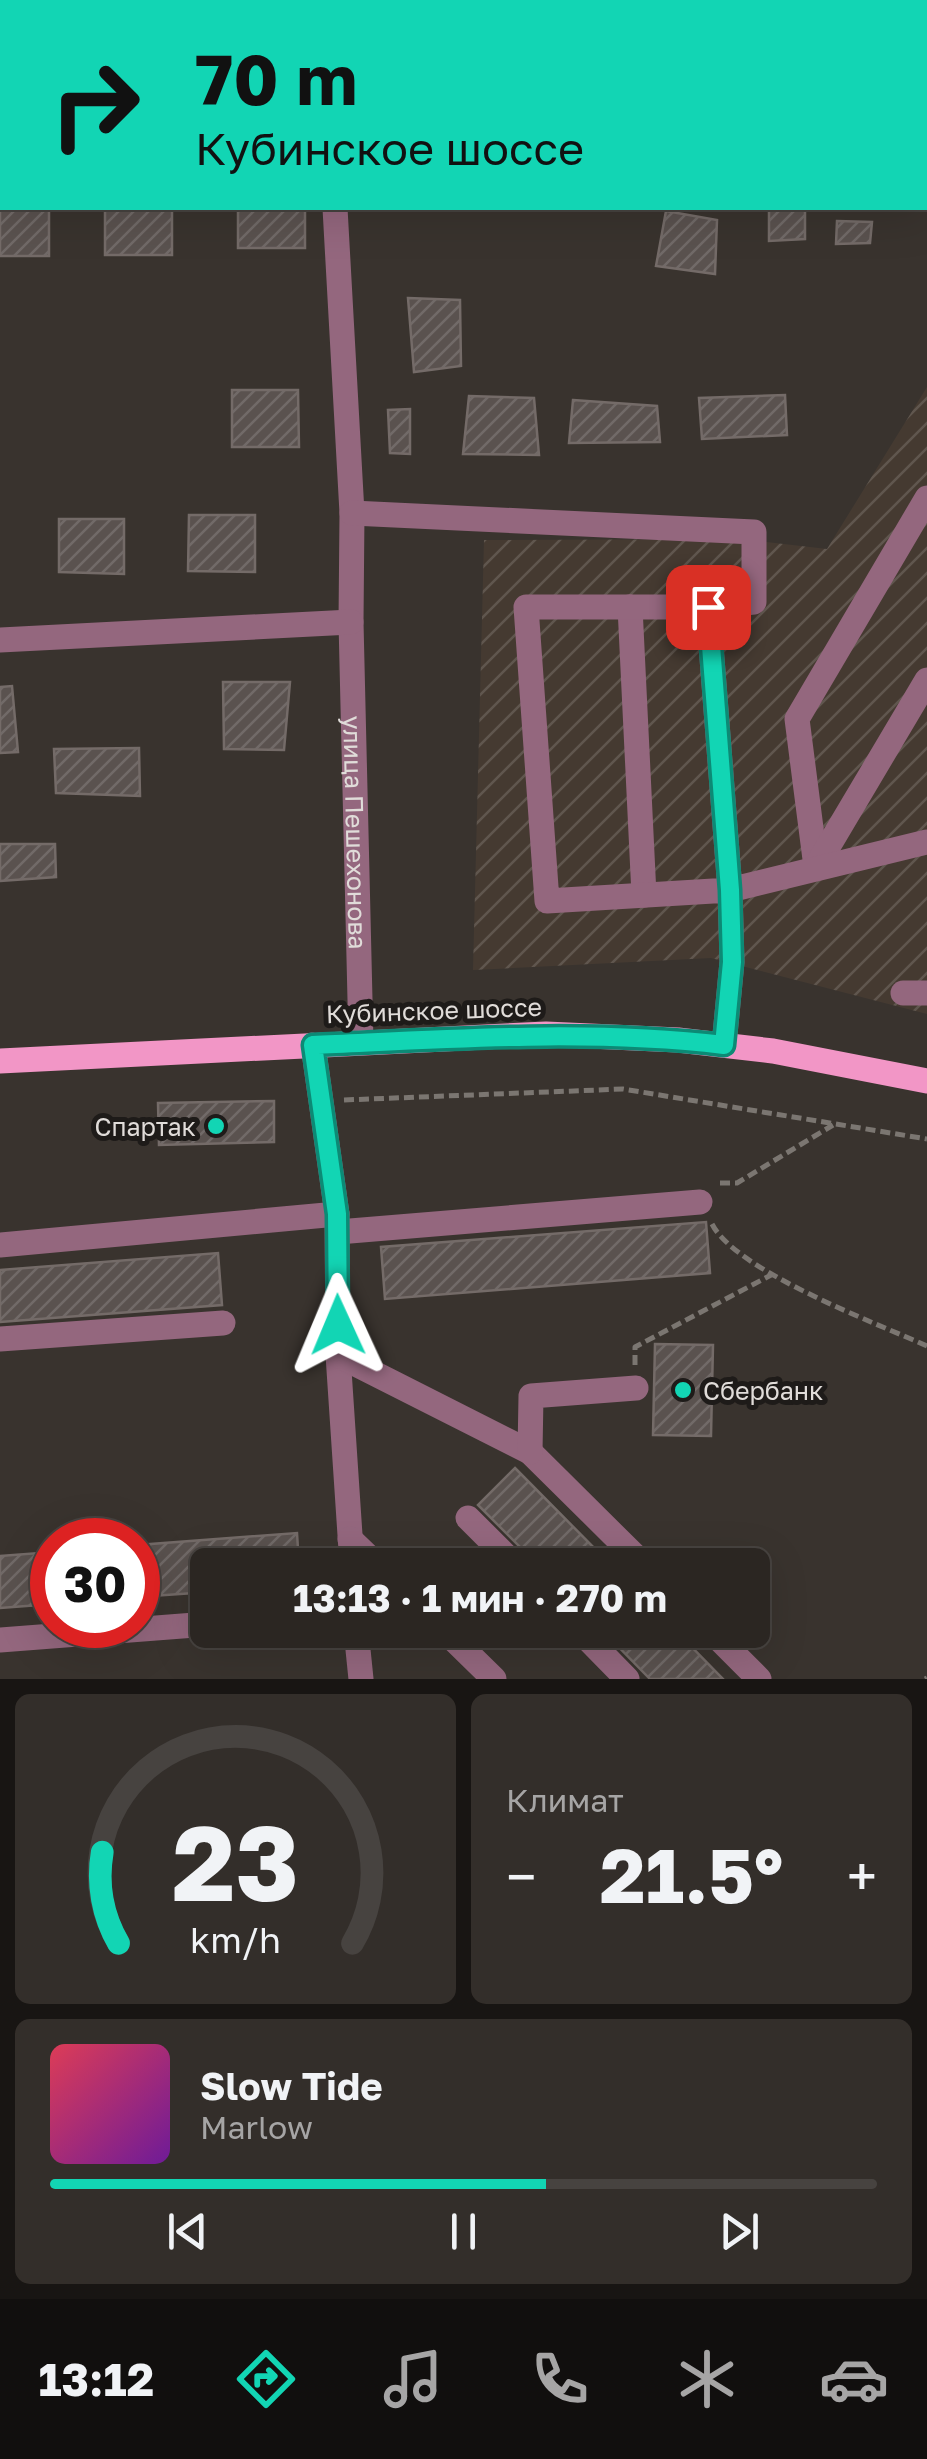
<!DOCTYPE html>
<html lang="ru">
<meta charset="utf-8">
<style>
:root{--surface:#2b2622;--page:#332e2a;--text:#f1f3f6;--muted:#a6a5a5;--line:#474340;--accent:#12d5b4}
body{margin:0;font-family:"Golos Text",sans-serif;background:var(--page);color:var(--text);height:100vh;display:flex;flex-direction:column;font-size:38px;white-space:nowrap}
*{box-sizing:border-box;margin:0}
p{font-size:32px;color:var(--muted)}
.icon{flex:none;width:55px;height:55px;fill:none;stroke:currentColor;stroke-width:2;stroke-linecap:round;stroke-linejoin:round}
.map{position:relative;height:1679px;overflow:hidden}
.side{display:flex;flex-direction:column;gap:15px;padding:15px;background:#181513;flex:1}
.side>*{flex:none}
.guide{position:absolute;left:0px;top:0px;width:928px;height:210px;box-shadow:0 10px 40px #0002,0 0 0 2px var(--line);background:#12d5b4;color:#111;overflow:hidden}
.speed{position:absolute;left:30px;top:1518px;display:flex;gap:20px;font-size:50px;font-weight:700;text-align:center}
.speed>*{display:grid;place-content:center;width:130px;height:130px;border-radius:50%;background:var(--surface);box-shadow:0 10px 40px #0002,0 0 0 2px var(--line);line-height:1}
.speed .limit{border:15px solid #d22;background:#fff;color:#111}
.pin{position:absolute;display:grid;place-items:center;width:85px;height:85px;color:#fff;margin:-42px;border-radius:20px;box-shadow:0 5px 15px #0006}
.me{position:absolute;width:110px;margin:-55px;rotate:359deg;stroke-linejoin:round;filter:drop-shadow(0 0 8px #0008)}
.turn{display:flex;align-items:center;gap:35px;height:210px;padding:0 30px;font-size:45px}
.turn .icon{width:130px;height:130px;stroke-width:2.5}
.turn b{display:block;font-size:70px;line-height:85px}
.big{font-size:75px;font-weight:700;line-height:1.1}
.side .widget{flex:1;display:flex;flex-direction:column;justify-content:center;gap:15px;min-width:0;padding:0 35px;border-radius:15px;background:var(--page)}
.side .dial{align-items:center;gap:0}
.dial svg{height:260px;overflow:visible;fill:none;stroke:var(--line);stroke-width:7;stroke-linecap:round;text-anchor:middle}
.dial text{fill:var(--text);stroke:none}
.song{display:flex;align-items:center;gap:30px}
.cover{width:120px;height:120px;border-radius:15px;background:linear-gradient(135deg,hsl(350 70% 55%),hsl(280 70% 35%))}
.played{height:10px;border-radius:5px;background:linear-gradient(90deg,var(--accent) 60%,var(--line) 60%)}
.keys{display:flex;justify-content:space-around;direction:ltr}
.heat{display:flex;justify-content:space-between;align-items:center;font-size:55px;direction:ltr}
.side .tiles{flex:1;display:grid;gap:15px;grid-template-columns:1fr 1fr}
.widget:last-child{grid-column:span 2}
.trip{position:absolute;left:190px;top:1548px;width:580px;height:100px;border-radius:15px;background:var(--surface);box-shadow:0 10px 40px #0002,0 0 0 2px var(--line);font-weight:700;line-height:100px;text-align:center}
.dock{display:flex;height:160px;justify-content:space-around;align-items:center;background:#110f0e;color:var(--muted)}
.dock .icon{width:70px;height:70px}
.dock .active{color:var(--accent)}
.dock b{font-size:45px;color:var(--text)}
.map>svg:first-child{display:block}
</style>
<div class="map">
<svg width="927" height="1679" viewBox="0 0 927 1679">
<defs>
<pattern id="industrial-furrows" width="10" height="10" patternUnits="userSpaceOnUse" patternTransform="scale(2.5)"><rect width="10" height="10" fill="#453a31"/><path d="M-1 1l2-2M0 10L10 0M9 11l2-2" fill="none" stroke="#60564e"/></pattern>
<pattern id="building-hatch" width="6" height="6" patternUnits="userSpaceOnUse" patternTransform="scale(2.5)"><rect width="6" height="6" fill="#5a524f"/><path d="M-1 1l2-2M0 6l6-6M5 7l2-2" fill="none" stroke="#716a68"/></pattern>
</defs>
<rect width="100%" height="100%" fill="#39332e"/>
<!-- industrial -->
<path fill="url(#industrial-furrows)" d="M927 387V1014L711 958 473 970 484 540 739 539 827 549Z"/>
<!-- building -->
<g fill="url(#building-hatch)" stroke="#746b68" stroke-width="2.5">
<path d="M0 199 2 208H49V256H0Z"/>
<rect x="105" y="208" width="67" height="47"/>
<rect x="238" y="208" width="67" height="40"/>
<path d="M805 208V239L769 241V209Z"/>
<path d="M666 211 717 220 715 274 656 266Z"/>
<path d="M837 221 872 222 870 243 836 244Z"/>
<path d="M408 298 460 300 461 366 414 372Z"/>
<path d="M232 390H298L299 447H232Z"/>
<path d="M785 395 787 435 702 439 699 398Z"/>
<path d="M469 396 534 398 539 455 463 454Z"/>
<path d="M573 400 657 406 660 442 569 443Z"/>
<path d="M410 409V454L390 453 388 410Z"/>
<path d="M189 515H255V572L188 571Z"/>
<path d="M59 519H124V574L59 572Z"/>
<path d="M223 682H290L284 750 224 749Z"/>
<path d="M12 686 18 752 0 753V687Z"/>
<path d="M139 748 140 796 56 793 54 749Z"/>
<path d="M0 844H55L56 877 0 881Z"/>
<path d="M274 1101V1142L159 1145 158 1103Z"/>
<path d="M706 1222 710 1273 385 1299 381 1247Z"/>
<path d="M218 1253 222 1305 0 1322V1270Z"/>
<path d="M655 1344 713 1345 711 1436 653 1435Z"/>
<path d="M515 1468 611 1565H538L478 1505Z"/>
<path d="M297 1533 299 1565H208V1592L138 1597V1545Z"/>
<path d="M52 1552V1604L0 1608V1556Z"/>
<path d="M602 1630H675L723 1679H650Z"/>
</g>
<g fill="none" stroke-linecap="round" stroke-linejoin="round">
<!-- path -->
<g stroke="#7b7671" stroke-width="5" stroke-dasharray="10 5" stroke-linecap="butt">
<path d="M344 1100 623 1089 927 1139"/>
<path d="M720 1183H737L833 1125"/>
<path d="M712 1224C736 1271 876 1323 927 1346"/>
<path d="M635 1365V1347L773 1274"/>
<path d="M925 1679 927 1678"/>
</g>
<!-- minor -->
<g stroke="#94677e" stroke-width="25">
<path d="M328 0V2"/>
<path d="M0 8 2 10"/>
<path d="M925 13H927"/>
<path d="M0 65 2 70"/>
<path d="M0 156H2"/>
<path id="s1" d="M335 208 352 513 351 622 361 1042"/>
<path d="M352 513 754 532V602L708 607"/>
<path d="M630 607 644 895"/>
<path d="M0 640 351 622"/>
<path d="M816 867 797 719 927 498"/>
<path d="M816 867 927 680"/>
<path d="M903 993H927"/>
<path d="M313 1045 337 1214 338 1355 352 1565"/>
<path d="M724 1045 732 962 730 890 708 607H526L547 901 730 890 927 842"/>
<path d="M338 1232 700 1202"/>
<path d="M0 1245 337 1214"/>
<path d="M0 1339 223 1323"/>
<path d="M338 1355 530 1452 644 1565"/>
<path d="M530 1452 531 1396 636 1388"/>
<path d="M468 1518 515 1565"/>
<path d="M350 1539 377 1565"/>
<path d="M356 1630 361 1679"/>
<path d="M444 1630 494 1679"/>
<path d="M579 1630 627 1679"/>
<path d="M710 1630 759 1679"/>
<path d="M0 1640 208 1624"/>
</g>
<!-- major -->
<path stroke="#f296c6" stroke-width="25" d="M0 1061 546 1034 678 1040 773 1051 927 1081"/>
</g>
<g fill="none" stroke-linecap="round" stroke-linejoin="round">
<!-- route casing -->
<g stroke="#0c8a75" stroke-width="25">
<path id="route" d="M338 1325 337 1214 313 1045C450 1039 587 1029 724 1045L732 962 730 890 708 607"/>
</g>
<!-- route -->
<use href="#route" stroke="#12d5b4" stroke-width="18"/>
</g>
<!-- markers -->
<g fill="#12d5b4" stroke="#1e1b19" stroke-width="4">
<circle cx="216" cy="1126" r="10"/>
<circle cx="683" cy="1390" r="10"/>
</g>
<g text-anchor="middle" dominant-baseline="central" stroke-width="10" stroke-linejoin="round" paint-order="stroke">
<!-- street labels -->
<g font-size="25" fill="#e0dcd9" stroke="#1e1b19">
<text stroke="none"><textPath href="#s1" startOffset="625">улица Пешехонова</textPath></text>
<text transform="translate(434 1010) rotate(-2)">Кубинское шоссе</text>
</g>
<!-- poi labels -->
<g font-size="25" fill="#e0dcd9" stroke="#1e1b19" text-anchor="end">
<text x="196" y="1126">Спартак</text>
<text x="703" y="1390" text-anchor="start">Сбербанк</text>
</g>
</g>
</svg>
<div class="speed"><div class="limit">30</div></div>
<div class="pin" style="left:708px;top:607px;background:#d93025"><svg class="icon" aria-label="arrive" viewBox="0 0 24 24"><path d="M6 21V4h12l-3 4 3 4H6"/></svg></div>
<svg class="me" style="left:338px;top:1325px" viewBox="-20 -20 40 40"><path d="M0-17L14 15 0 8-14 15z" fill="#12d5b4" stroke="#fff" stroke-width="4"/></svg>
<div class="trip">13:13 · 1 мин · 270 m</div>
<div class="guide">
<div class="turn"><svg class="icon" aria-label="right" viewBox="0 0 24 24"><path d="M7 20v-9h11M14 6l5 5-5 5"/></svg><div><b>70 m</b>Кубинское шоссе</div></div>
</div>
</div>
<section class="side">
<div class="tiles">
<div class="widget dial"><svg viewBox="0 0 100 80">
<path d="M14 69A42 42 0 1 1 86 69"/>
<path d="M14 69A42 42 0 0 1 9 41" stroke="#12d5b4"/>
<text x="50" y="56" font-size="32" font-weight="700">23</text>
<text x="50" y="72" font-size="11">km/h</text>
</svg></div>
<div class="widget"><p>Климат</p>
<div class="heat"><a>−</a><b class="big">21.5°</b><a>+</a></div>
</div>
<div class="widget">
<div class="song"><i class="cover"></i><div><b>Slow Tide</b><p>Marlow</p></div></div>
<div class="played"></div>
<div class="keys"><svg class="icon" aria-label="previous" viewBox="0 0 24 24"><path d="M18 5L8 12l10 7zM5 5v14"/></svg><svg class="icon" aria-label="pause" viewBox="0 0 24 24"><path d="M8 5v14M16 5v14"/></svg><svg class="icon" aria-label="next" viewBox="0 0 24 24"><path d="M6 5l10 7-10 7zM19 5v14"/></svg></div>
</div>
</div>
</section>
<nav class="dock">
<b>13:12</b>
<svg class="icon active" aria-label="directions" viewBox="0 0 24 24"><path d="M12 3l9 9-9 9-9-9zM9 14v-3h6M13 9l2 2-2 2"/></svg>
<svg class="icon" aria-label="music" viewBox="0 0 24 24"><path d="M9 18V5l10-2v13"/><circle cx="6" cy="18" r="3"/><circle cx="16" cy="16" r="3"/></svg>
<svg class="icon" aria-label="phone" viewBox="0 0 24 24"><path d="M5 4h4l2 5-3 2q2 4 5 5l2-3 5 2v4C11 20 4 13 5 4z"/></svg>
<svg class="icon" aria-label="climate" viewBox="0 0 24 24"><path d="M12 3v18M4 7l16 10M4 17L20 7"/></svg>
<svg class="icon" aria-label="car" viewBox="0 0 24 24"><path d="M5 17H2v-5l4-1 3-4h7l3 4 3 1v5h-3M9 17h6M6 11h13"/><circle cx="7" cy="17" r="2"/><circle cx="17" cy="17" r="2"/></svg>
</nav>
